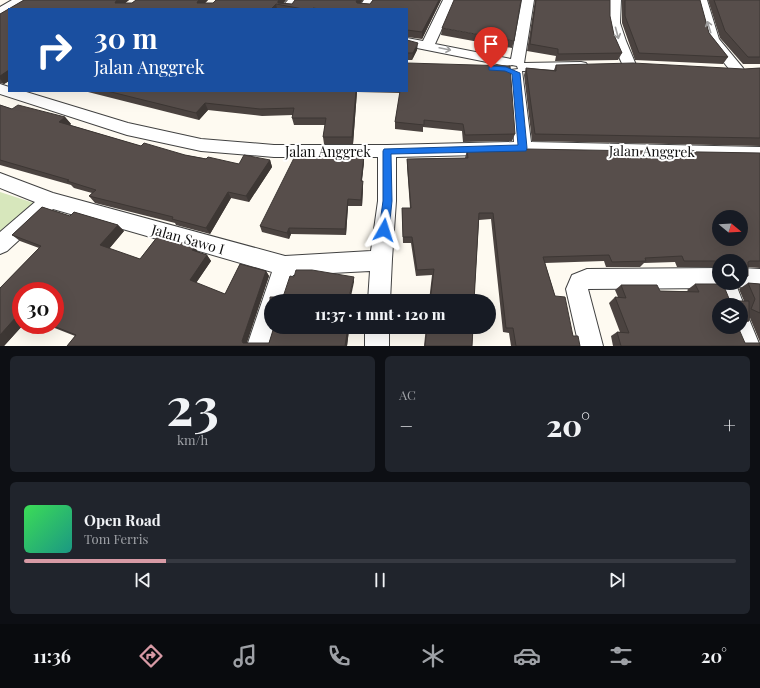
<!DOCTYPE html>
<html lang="id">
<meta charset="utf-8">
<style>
:root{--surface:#171b24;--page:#20242c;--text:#f1f3f6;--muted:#9ea1a6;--line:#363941;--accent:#d79aa5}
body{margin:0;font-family:"Playfair Display",serif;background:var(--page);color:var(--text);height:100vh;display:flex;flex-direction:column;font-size:15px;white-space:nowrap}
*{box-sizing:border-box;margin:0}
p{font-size:13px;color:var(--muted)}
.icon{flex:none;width:22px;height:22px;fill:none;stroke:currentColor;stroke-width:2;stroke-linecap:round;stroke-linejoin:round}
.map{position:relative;height:346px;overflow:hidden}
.drawer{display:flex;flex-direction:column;gap:10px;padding:10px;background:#0d0f14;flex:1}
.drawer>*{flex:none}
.guide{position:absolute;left:8px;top:8px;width:400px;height:84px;border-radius:0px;box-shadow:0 4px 16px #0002;background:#1a4fa0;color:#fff;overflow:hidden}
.needle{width:26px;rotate:108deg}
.controls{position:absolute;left:712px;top:210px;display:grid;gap:8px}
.controls a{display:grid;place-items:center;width:36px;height:36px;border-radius:50%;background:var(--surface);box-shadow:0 4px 16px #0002;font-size:20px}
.speed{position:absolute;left:12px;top:282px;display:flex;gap:8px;font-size:20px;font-weight:700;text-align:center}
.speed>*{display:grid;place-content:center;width:52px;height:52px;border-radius:50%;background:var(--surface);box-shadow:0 4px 16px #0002;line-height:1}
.speed .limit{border:6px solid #d22;background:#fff;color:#111}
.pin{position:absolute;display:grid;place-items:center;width:34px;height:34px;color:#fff;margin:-41px -17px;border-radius:50% 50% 50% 0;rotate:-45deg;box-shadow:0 0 4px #0007}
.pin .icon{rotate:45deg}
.me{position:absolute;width:44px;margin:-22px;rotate:6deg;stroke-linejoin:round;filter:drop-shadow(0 0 3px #0008)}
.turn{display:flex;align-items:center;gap:14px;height:84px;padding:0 20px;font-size:18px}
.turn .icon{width:52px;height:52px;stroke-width:2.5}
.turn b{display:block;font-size:28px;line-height:34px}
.big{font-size:30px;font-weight:800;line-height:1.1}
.drawer .widget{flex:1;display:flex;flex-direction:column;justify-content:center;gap:6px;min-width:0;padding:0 14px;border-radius:6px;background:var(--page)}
.drawer .dial{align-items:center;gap:0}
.dial b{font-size:52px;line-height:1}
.song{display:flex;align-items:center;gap:12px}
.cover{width:48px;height:48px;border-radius:6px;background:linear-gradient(135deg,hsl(130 70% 55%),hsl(170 70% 35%))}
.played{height:4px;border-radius:2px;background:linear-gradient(90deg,var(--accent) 20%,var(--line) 20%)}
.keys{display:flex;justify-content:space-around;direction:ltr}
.heat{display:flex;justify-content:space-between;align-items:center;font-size:22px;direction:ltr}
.drawer .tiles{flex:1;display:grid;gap:10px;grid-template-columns:1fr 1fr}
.widget:last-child{grid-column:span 2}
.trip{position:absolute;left:264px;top:294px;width:232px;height:40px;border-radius:20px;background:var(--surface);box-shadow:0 4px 16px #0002;font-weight:800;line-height:40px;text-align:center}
.tabs{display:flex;height:64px;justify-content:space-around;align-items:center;background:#090b0e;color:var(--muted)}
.tabs .icon{width:28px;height:28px}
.tabs .current{color:var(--accent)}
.tabs b{font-size:18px;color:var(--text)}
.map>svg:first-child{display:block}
</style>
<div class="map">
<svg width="760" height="346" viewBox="0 0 760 346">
<rect width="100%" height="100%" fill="#fefaf1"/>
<!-- green -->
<path fill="#d7e7bc" d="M0 192 37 204 0 238Z"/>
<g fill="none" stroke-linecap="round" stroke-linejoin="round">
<!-- minor casing -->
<g stroke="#424242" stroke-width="2">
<g id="minor">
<path d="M288 0H300L293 9H280Z"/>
<path d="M364 0H376L370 9H358Z"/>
<path d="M443 0H455L435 44 511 59 522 0H534L524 63 581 62 586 63 588 66 586 69 581 70 522 71 531 142 760 147V159L523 154 396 157V201L392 259 390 301H368L370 271 293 275 285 301H271V327H277L271 346H247L272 272 53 209 7 251 0 254V232L35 202 0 188V173L53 193 285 256 371 251 378 201V157H274L201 151 127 135 0 94V84L9 87V91H23L128 123 201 139 274 145H387L514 142 509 73 511 70 518 69 517 66 512 65 507 66 407 46V38L423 41Z"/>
<path d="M609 0H621L620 23 626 41 636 65 634 68 629 69 624 68 612 41 608 23Z"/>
<path d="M695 0H707L719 39 743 68 745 71 743 74 738 75 733 74 706 40Z"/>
<path d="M719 268V283H741V268L760 269V289L737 287 744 305 741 313V305H722L716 288 588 289 603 346H579L566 289 572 275 587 269Z"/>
<path d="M741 315 749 319 760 346H736L729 327H741Z"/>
<rect x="365" y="327" width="24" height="19"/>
</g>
</g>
<!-- tertiary casing -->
<g stroke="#424242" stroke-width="2">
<path id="tertiary" d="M12 0H30C25 7 17 9 9 9V14L0 18V7Z"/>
</g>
<!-- minor -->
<use href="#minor" fill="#fff" fill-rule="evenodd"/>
<!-- tertiary -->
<use href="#tertiary" fill="#fff" fill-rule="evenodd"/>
</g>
<!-- wall -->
<g fill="#4b4340">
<path d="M24 0H129L125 3H132L136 0H208L205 3H213L216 0H286L283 3 292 4 295 0H363L360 3 370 4 373 0H441L422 39 407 37V9H9V81L4 84 0 83V14Z"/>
<path d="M535 0H610V16L614 35 622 53 618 60 555 61 556 56 527 51Z"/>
<path d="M622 0H700L709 33 728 57 723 64 635 60 622 23Z"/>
<path d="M708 0H760V64H743L720 38Z"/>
<path d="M442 28 514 41 512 48 441 35Z"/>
<path d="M407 40 417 50 412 60H407Z"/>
<path d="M556 65 744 69 760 68V146L532 141 524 75 526 68 554 70Z"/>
<path d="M84 91H407L515 134 512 141 463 142 462 131 423 127V132L395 129V122L400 93 357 92 353 144H324L323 137 325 125H294L292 118 293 115 262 116 208 110 199 120Z"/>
<path d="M0 105 12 109 65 117 71 124 70 125 141 146 185 155 239 164 270 160 272 167 249 202 231 198 210 234 176 225 175 223 95 203 89 196 92 193 74 188 71 185 0 165Z"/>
<path d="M467 150 760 153V268L748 267V276L741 281V261H719V267H677L675 262 644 263 640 267H606L604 261 545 263 555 296 573 336 580 346H511L509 333 503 332 491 219 479 220 474 301H429L432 275 416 276 411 243H403L402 214V208H410L407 166V159L465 158Z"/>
<path d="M351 152V155L364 156V162L362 181 363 188 362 206H348L346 235 291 234 289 239 262 232 260 226 320 158Z"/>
<path d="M42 207 70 216 74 212 118 225 124 231 109 249 140 259 158 236 194 246 198 252 207 255 211 261 196 283 225 294 240 264 266 271 269 276 246 343H269L274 327H349V330L347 346H67L75 336 47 325H55V291H21V325H23L4 346H0V288L39 248 20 241 12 235Z"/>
<path d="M748 283 760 284V342L750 318H749V321L741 325V305H719L745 343 760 346H613L611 336 617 332H620L609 303 615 297H618L615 290 621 285 660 291H688L687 290 695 284 730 301H744L739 289Z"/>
<path d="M426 327H473L472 346H424Z"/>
</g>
<!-- shaded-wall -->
<g fill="#3d3734">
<path d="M117 0H129L119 8 115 3 116 1Z"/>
<path d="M199 0H208L200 8 197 3 198 1Z"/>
<path d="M279 0H286L282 5 278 4V1Z"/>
<path d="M358 0H363L357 8 356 1Z"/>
<path d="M439 0H441L422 39V32Z"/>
<path d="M276 4 277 9H271Z"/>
<path d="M418 43 417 50 412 60 413 53Z"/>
<path d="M9 70V81L4 84 0 79V76Z"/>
<path d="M356 91H357L353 144 352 137Z"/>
<path d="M205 103 208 110 199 120 196 113Z"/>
<path d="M65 117 71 124 65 129 59 122Z"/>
<path d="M364 156V162L361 187V181Z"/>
<path d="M270 160 272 167 249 202 246 196Z"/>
<path d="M363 181V188L362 206 361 200Z"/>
<path d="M228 192 231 198 210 234 206 228Z"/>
<path d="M348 199V206L346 235 345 229Z"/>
<path d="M118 225 124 231 107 251 100 245Z"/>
<path d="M289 228 291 234 289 239 287 233Z"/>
<path d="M194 246 198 252 192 250Z"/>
<path d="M207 255 211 261 194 286 190 280Z"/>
<path d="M266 271 269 276 246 346 242 341Z"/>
<path d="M354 277V282L350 301H348Z"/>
<path d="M17 316 21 319V325H23L4 346H0V335Z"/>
<path d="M348 327H349V330L347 346H345Z"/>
</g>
<!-- building -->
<g fill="#574e4b" stroke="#3d3734" fill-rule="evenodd">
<path d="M24 0H117L116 1 115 3H132L136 0H199L198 1 197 3H213L216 0H279L278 1V3L292 4 295 0H358L356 1 357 3 370 4 373 0H439L422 32 407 30V9H319L313 8 312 9H303L276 4 271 9H9V70L0 76V14Z"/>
<path d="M454 0H521L514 41 442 28Z"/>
<path d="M536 0H610V16L614 35 622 53 558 54V49L530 44Z"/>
<path d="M625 0H700L709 33 728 57 639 53 625 16Z"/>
<path d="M714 0H760V57H748L725 31Z"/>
<path d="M407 40 418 43 413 53H407Z"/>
<path d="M407 63 510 66 515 134 465 135 463 124 424 120V125L395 122 400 91H407Z"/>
<path d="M633 63 744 69 760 68V138L535 134 526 68 556 71V65Z"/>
<path d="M107 91H356L352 137H323L326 118H292L294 108 260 109 205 103 196 113Z"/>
<path d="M0 105 12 109 18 105 65 117 59 122 141 146 144 143 185 155 206 159 208 157 239 164 244 155 270 160 246 196 228 192 206 228 172 219 173 217 89 196 96 190 67 181 69 180 0 160Z"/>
<path d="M526 149 760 153V261H750L748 262V276H741V261H684L682 256 645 258 646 261 612 262 609 255 543 257 555 296 565 297 573 336H578L580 346H516L513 328H506L493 213H479L474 301H430L434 269 417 270 412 237H403L402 208H411L407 159 468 158 467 150ZM719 217H741V239H719Z"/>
<path d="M321 152H351V155L364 156 361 181H363L361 200 348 199 345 229 289 228 287 233 260 226 296 154 320 158Z"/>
<path d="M42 207 70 216 74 212 118 225 100 245 140 259 158 236 194 246 192 250 207 255 190 280 225 294 240 264 266 271 242 341 243 343H269L274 327H348L345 346H67L76 335 51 325H55V291H21V318L17 316 0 335V288L41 246 12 235Z"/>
<path d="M296 270H312L354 277 348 301H271V321H270V297H283L290 276 294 277Z"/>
<path d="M748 283 760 284V313L751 309 755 299Z"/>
<path d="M695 284H723L730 301H749V321H741V305H719V327H738L745 343H760V346H621L617 332 629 333 615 297 626 298 621 285H657L660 291 699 292Z"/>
<path d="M427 327H473L472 346H425Z"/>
</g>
<!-- one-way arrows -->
<defs><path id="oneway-shaft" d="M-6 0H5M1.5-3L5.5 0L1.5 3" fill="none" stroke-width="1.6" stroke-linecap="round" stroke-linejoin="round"/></defs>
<g stroke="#9f9f9f">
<use href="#oneway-shaft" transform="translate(709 27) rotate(-107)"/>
<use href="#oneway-shaft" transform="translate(617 33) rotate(75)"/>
<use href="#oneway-shaft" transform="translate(445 49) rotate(12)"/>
</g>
<!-- route -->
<path fill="#1a73e8" stroke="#114b97" d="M491 66 506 67 520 73 527 148 526 151 391 154 392 201 389 230 388 233 384 234 380 233 379 230 383 201V151L384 149 518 145 512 74 505 71 489 70V67Z"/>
<g text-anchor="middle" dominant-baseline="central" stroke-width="4" stroke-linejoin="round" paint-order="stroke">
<!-- street labels -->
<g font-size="14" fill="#0f0f0f" stroke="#fff">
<text x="328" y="151">Jalan Anggrek</text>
<text transform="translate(652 151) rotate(1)">Jalan Anggrek</text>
<text transform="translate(188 239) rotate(16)">Jalan Sawo I</text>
</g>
</g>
</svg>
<div class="controls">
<a><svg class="needle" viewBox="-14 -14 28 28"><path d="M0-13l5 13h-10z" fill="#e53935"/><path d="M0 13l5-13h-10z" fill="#9ea1a6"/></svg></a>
<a><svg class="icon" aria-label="search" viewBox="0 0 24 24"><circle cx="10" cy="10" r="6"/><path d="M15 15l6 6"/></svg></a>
<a><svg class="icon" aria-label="layers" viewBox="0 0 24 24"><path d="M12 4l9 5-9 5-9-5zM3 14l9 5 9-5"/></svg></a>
</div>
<div class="speed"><div class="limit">30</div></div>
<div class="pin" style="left:491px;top:68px;background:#d93025"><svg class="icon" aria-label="arrive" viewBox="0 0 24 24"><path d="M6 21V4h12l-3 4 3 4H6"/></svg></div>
<svg class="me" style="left:384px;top:230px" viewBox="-20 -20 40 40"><path d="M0-17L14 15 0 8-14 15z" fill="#1a73e8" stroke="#fff" stroke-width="4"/></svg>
<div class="trip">11:37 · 1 mnt · 120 m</div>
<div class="guide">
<div class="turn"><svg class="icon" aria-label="right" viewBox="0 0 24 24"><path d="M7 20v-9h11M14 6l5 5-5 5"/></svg><div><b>30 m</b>Jalan Anggrek</div></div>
</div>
</div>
<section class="drawer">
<div class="tiles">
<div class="widget dial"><b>23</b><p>km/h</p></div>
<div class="widget"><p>AC</p>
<div class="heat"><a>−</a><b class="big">20°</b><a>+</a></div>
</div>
<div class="widget">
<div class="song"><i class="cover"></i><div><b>Open Road</b><p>Tom Ferris</p></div></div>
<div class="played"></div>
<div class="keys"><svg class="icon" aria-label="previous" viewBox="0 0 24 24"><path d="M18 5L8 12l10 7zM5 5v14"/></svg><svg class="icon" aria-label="pause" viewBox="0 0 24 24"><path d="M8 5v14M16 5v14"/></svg><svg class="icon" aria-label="next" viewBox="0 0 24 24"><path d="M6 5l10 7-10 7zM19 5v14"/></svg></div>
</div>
</div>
</section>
<nav class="tabs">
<b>11:36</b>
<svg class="icon current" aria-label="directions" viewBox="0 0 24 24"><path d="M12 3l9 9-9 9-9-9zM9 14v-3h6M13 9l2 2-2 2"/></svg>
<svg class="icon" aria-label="music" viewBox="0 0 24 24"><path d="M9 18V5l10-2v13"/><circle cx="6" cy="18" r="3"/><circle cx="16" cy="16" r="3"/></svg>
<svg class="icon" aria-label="phone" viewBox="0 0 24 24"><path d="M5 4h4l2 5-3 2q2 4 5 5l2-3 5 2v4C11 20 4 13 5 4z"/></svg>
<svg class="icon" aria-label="climate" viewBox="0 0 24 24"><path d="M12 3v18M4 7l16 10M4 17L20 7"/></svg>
<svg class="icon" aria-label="car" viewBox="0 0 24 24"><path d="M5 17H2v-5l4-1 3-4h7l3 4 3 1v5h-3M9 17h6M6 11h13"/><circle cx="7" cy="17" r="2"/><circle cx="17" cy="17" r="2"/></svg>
<svg class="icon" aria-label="filters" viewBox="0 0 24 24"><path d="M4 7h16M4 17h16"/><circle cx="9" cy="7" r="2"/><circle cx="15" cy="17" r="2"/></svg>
<b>20°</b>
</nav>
